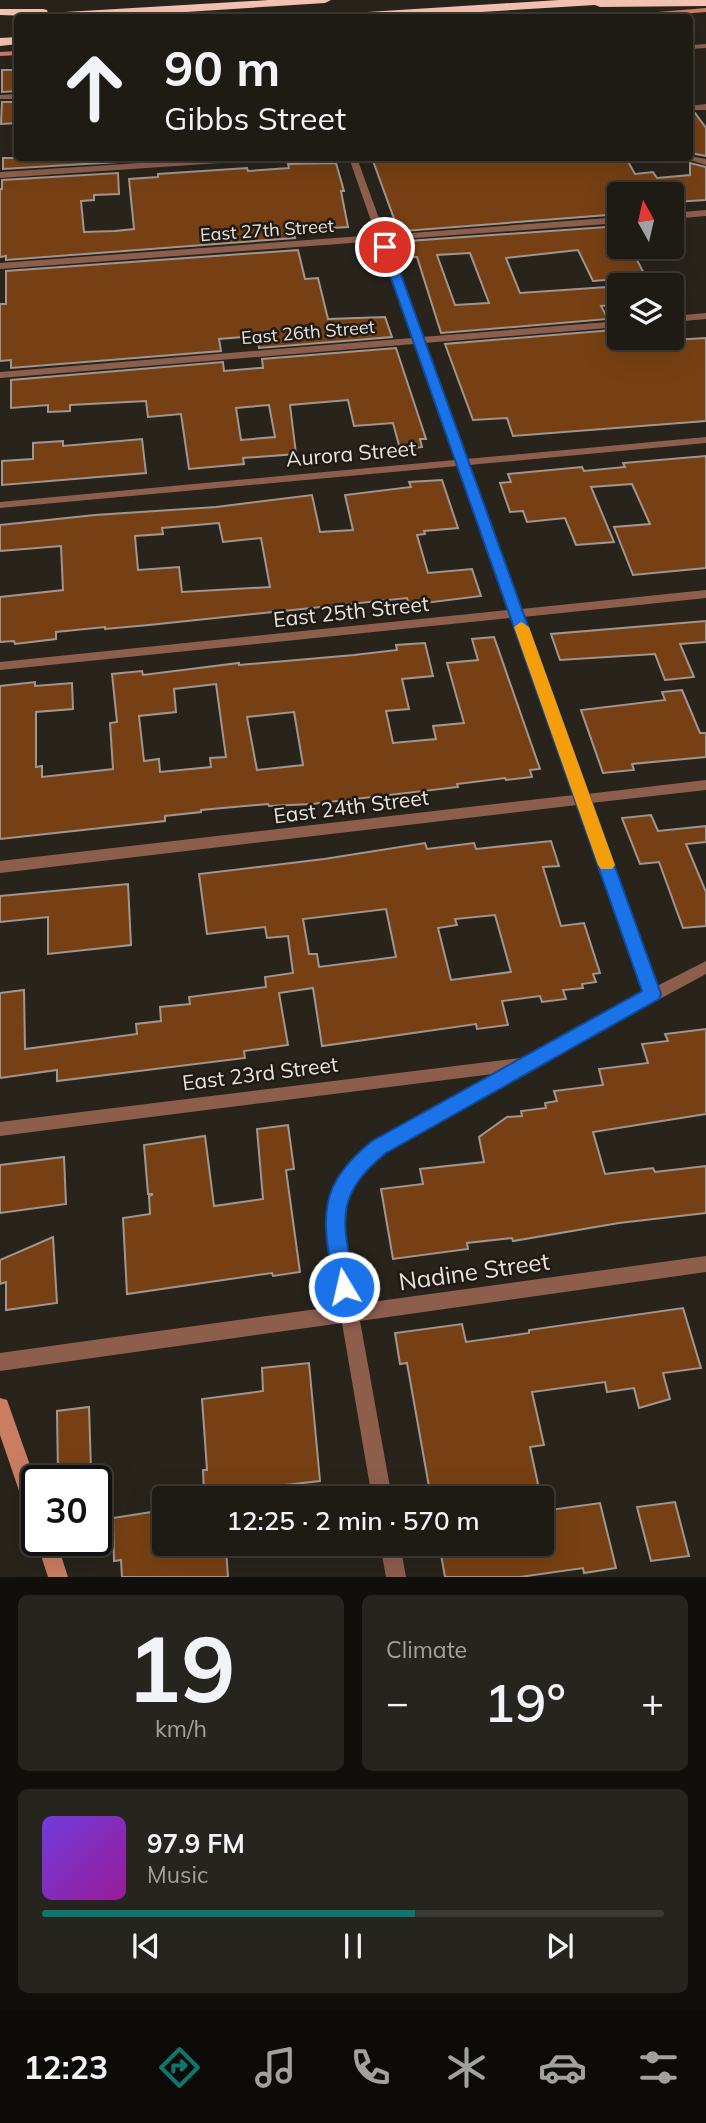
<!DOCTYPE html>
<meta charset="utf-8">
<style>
:root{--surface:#1e1b15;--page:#26241e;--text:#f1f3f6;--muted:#a1a1a0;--line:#3c3934;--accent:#0f766e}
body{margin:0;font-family:Mulish,sans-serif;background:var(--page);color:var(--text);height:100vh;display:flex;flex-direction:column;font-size:26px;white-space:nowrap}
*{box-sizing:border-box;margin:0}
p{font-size:23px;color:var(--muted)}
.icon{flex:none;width:38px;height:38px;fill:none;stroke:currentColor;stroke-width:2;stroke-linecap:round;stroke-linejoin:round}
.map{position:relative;height:1577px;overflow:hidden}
.drawer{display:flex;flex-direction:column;gap:18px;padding:18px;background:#100f0c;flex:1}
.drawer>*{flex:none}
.hud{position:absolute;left:14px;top:14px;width:679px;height:147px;border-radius:7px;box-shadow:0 7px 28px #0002,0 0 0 2px var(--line);background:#1e1b15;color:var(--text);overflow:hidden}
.needle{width:46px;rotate:352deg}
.buttons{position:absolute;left:607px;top:182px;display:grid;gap:14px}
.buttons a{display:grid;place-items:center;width:77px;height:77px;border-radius:7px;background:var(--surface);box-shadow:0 7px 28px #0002,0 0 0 2px var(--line);font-size:35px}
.speed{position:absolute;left:21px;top:1465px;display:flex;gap:14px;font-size:35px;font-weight:700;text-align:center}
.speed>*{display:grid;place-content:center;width:91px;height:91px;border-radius:50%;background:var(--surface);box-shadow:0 7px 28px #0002,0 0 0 2px var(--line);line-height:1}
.speed .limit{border:4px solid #111;border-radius:10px;background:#fff;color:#111}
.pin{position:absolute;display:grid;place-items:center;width:60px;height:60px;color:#fff;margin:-30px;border:4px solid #fff;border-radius:50%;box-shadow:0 2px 7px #0007}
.me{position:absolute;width:77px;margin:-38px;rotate:351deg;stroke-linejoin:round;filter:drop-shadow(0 0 5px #0008)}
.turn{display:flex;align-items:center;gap:24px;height:147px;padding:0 35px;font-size:32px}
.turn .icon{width:91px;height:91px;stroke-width:2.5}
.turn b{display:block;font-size:49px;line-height:60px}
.big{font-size:52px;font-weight:600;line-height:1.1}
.drawer .tile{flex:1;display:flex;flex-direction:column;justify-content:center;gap:10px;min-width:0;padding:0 24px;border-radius:10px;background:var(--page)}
.drawer .dial{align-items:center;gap:0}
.dial b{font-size:91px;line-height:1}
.song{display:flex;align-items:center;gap:21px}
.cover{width:84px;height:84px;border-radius:10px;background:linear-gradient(135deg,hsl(260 70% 55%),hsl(300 70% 35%))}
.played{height:7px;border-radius:4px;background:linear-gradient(90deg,var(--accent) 60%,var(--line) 60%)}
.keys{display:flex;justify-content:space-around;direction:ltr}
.heat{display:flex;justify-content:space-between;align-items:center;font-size:38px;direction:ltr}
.drawer .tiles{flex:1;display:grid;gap:18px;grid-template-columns:1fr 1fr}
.tile:last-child{grid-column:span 2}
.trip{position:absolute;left:152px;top:1486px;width:402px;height:70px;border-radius:7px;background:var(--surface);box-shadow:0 7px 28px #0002,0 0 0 2px var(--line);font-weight:600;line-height:70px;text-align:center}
.menu{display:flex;height:112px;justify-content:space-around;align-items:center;background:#0c0b08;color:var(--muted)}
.menu .icon{width:49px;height:49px}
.menu .on{color:var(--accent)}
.menu b{font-size:32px;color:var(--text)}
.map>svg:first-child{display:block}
</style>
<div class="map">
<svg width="706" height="1577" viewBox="0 0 706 1577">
<rect width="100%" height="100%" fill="#28241c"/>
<!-- building -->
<g fill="#774014" stroke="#a0968f" stroke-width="2" fill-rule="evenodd">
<path d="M2 70H18V91L2 92Z"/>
<path d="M2 102H18V123L1 124Z"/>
<path d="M690 113H695L706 128V156L690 153Z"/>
<path d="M3 158H118V162L3 169Z"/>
<path d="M431 158H626L635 174 653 172 657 178 690 175V163L706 167V200L674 202 672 194H620V214L404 231 401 224H396L373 161Z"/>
<path d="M336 163 344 191H341L348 227 293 230 295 238 6 260V256L0 257V189H2V180L118 173 119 194 94 195V200L81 201 84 232 115 231 134 229 129 179 158 177V174L247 168 248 171 289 168 288 164Z"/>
<path d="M620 226V247H630L646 277 593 281 578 250 506 258 520 293 607 287 616 305 601 306 608 319 441 333 417 257H413L408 241ZM470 253 489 303 455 305 437 255Z"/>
<path d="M298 250 305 279 318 278 328 319 385 317 392 337 259 348 257 336 219 339 221 351 11 368V360L0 361V304H6V271Z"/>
<path d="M613 330 619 343 706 338V421L513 436 507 418 473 420 445 344Z"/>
<path d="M396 348 426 439H420L422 447 400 449 393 423 354 426 348 400 290 405 296 454 243 458 244 464 189 469 181 414 148 417 146 401 70 405V411L48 412V405L11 408V380L223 362 224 371 259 368H263L262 359ZM269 405 275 437 241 440 236 408Z"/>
<path d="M142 439 146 473 2 485V461L33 459V443L63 441V446Z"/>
<path d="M706 456V568L633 575 614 527 650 524 632 484 591 487 614 542 576 545 565 518 527 522 523 511 510 512 500 483 511 482 508 474 582 467 584 471 625 467 623 463Z"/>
<path d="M442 480 458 528 424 531 425 534 417 535 428 573 472 569 481 596 409 605 407 598 149 625 105 629V627L56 632V639L15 644 14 641 0 642V597L63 590 61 546 0 551V525L95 515 216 507 312 495 320 532 353 530 345 495 411 487 409 482ZM219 523 223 542 261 538 270 587 182 592 179 567 138 570 135 536 163 534 162 528Z"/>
<path d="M706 621V642L680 644 694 677 665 680 655 654 560 660 551 634Z"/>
<path d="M494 637 540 769 530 770 532 777 506 780 505 778 457 784 458 787 312 804 269 806 268 804 201 810V812L165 816V821L0 839V686L35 682V686L72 683 73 709 36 712V767L42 766V777L113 769 110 723 117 722 112 674 142 671 143 675 239 663V665L354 655 397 650 396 645 425 643 433 676 402 679 409 709 386 711 393 743 436 739 433 726 464 723 447 663 478 660 472 639ZM216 684 226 757 210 758 211 767 160 772 159 759 144 761 139 716 176 712 174 689ZM294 712 303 765 257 770 247 717Z"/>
<path d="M682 690 700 733H706V757L632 764 634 770 603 773 581 710 665 700 662 692Z"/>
<path d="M651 815 658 831 706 826V842L686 844 706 892V926L683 928 659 862 640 864 622 818Z"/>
<path d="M551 841 559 866 543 867 561 926 584 923 600 973 593 974 596 982 582 984 583 988 563 990 566 999 542 1002 540 996 502 1001 508 1025 477 1029 476 1024 322 1046 313 988 279 993 288 1045 244 1051 245 1058 57 1081V1070L0 1078V993L24 990 25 1049 137 1034 136 1024 161 1021 160 1007 190 1004 189 997 266 987 265 977 293 973 288 936 267 938 265 927 207 934 199 874 324 859 425 843 427 849 474 843 476 849ZM386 909 396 957 319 967 317 954H309L303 919ZM495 915 511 972 451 980 438 928 457 925 455 919Z"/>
<path d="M128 884 131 945 48 954V917L0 922V896Z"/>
<path d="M706 1029V1114L593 1132 605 1174 653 1168 655 1172 706 1166V1213L619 1223 513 1241 512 1238 467 1243 468 1249 393 1259 381 1189 423 1184 420 1169 484 1162 479 1137 507 1117 522 1116 521 1111 546 1108 545 1103 557 1101 554 1091 603 1085 599 1069 648 1063 642 1044 668 1041 665 1034Z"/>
<path d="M288 1125 294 1169 286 1170 300 1272 273 1276 272 1273 127 1294 123 1218 150 1214 149 1196 153 1194H148L144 1145 205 1136 214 1206 263 1199 257 1129Z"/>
<path d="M64 1157 66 1204 0 1213V1165Z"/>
<path d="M53 1237 57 1303 6 1310V1282L0 1284V1260Z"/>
<path d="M683 1308 701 1368 663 1373 670 1399 639 1408 634 1388 607 1392 605 1382 532 1392 544 1445 530 1447 541 1498H431L407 1363 400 1364 395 1333 462 1324 466 1342 529 1333V1330Z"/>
<path d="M309 1363 320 1481 204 1494 203 1470H207L202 1399 263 1391 262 1368Z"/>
<path d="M89 1407 91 1470 58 1475 57 1411Z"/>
<path d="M675 1502 689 1556 651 1561 637 1507Z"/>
<path d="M600 1503 616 1568 584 1573 583 1568 520 1577H445L439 1544H542V1511Z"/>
<path d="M164 1510V1544H170L171 1556 226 1548 228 1577H122L121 1560 114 1561 113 1518Z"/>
</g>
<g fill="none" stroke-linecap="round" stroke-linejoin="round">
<!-- street -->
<g fill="#8e5e4d" fill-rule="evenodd">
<path d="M706 44V48L690 49V45Z"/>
<path d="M18 94V99H0V95Z"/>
<path d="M706 104V110H690V106Z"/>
<path d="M690 156 706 159V165L684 158Z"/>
<path d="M218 158H253L249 161 0 178V172Z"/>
<path d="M349 158H357L385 235 620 217V223L387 240 422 337 620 321V327L424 343 466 459 706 437V443L469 465 521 609 706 590V598L523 617 587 794 706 780V790L591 803 657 986 706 961V974L532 1068 385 1152 373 1162 356 1181 347 1206 345 1235 357 1304 706 1256V1272L360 1321 392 1498H372L342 1323 0 1371V1353L339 1306 327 1235 332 1195 344 1170 373 1142 493 1074 0 1136V1122L520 1058 644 993 577 805 0 873V861L574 795 511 618 0 670V662L508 610 458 466 0 508V502L455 460 414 344 0 378V372L412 338 378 241 0 269V263L376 235Z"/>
<path d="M706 210V216L672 219V213Z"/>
<path d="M706 313V319L672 322V316Z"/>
<path d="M380 1544H400L406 1577H386Z"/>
</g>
<!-- secondary -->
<g fill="#cb7d62" fill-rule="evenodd">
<path d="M706 8V12L630 18H586Z"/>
<path d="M18 51V55L0 56V52Z"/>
<path d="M0 1398 7 1400 37 1485V1524L30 1521 27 1514 0 1435Z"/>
<path d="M37 1538V1540H56L68 1577H48L36 1540Z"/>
</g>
<!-- highway -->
<g fill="#f5c3b2" fill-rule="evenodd">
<path d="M269 0H331L325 3 93 18 0 15V9H43L47 10 48 13Z"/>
<path d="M559 0H706V6L600 7 595 5 384 18H315L320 15Z"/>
<path d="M18 37V44L0 46V38Z"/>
</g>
</g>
<!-- route -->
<path fill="#1a73e8" stroke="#114b97" stroke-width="2" d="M385 243 391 247 661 994 659 999 386 1153C331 1198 344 1224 355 1287L352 1294 344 1297 337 1294 334 1287C323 1220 314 1188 372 1141L642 991 380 247Z"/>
<!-- slow -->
<path fill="#f59e0b" d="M521 622 529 627 615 865 612 869H601L598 865 514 627Z"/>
<g text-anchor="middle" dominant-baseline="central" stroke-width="5" stroke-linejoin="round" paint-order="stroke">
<!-- far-street labels -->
<g font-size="18" fill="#e7e4de" stroke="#1f1a13">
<text transform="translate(267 230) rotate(-4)">East 27th Street</text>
<text transform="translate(308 332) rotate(-5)">East 26th Street</text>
</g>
<!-- street labels -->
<g font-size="21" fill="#e7e4de" stroke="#1f1a13">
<text transform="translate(351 453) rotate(-5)">Aurora Street</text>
<text transform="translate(351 611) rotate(-6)">East 25th Street</text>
<text transform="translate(351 806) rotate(-7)">East 24th Street</text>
<text transform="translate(260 1073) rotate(-7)">East 23rd Street</text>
</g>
<!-- near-street labels -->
<g font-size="24" fill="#e7e4de" stroke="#1f1a13">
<text transform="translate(474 1271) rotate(-8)">Nadine Street</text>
</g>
</g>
</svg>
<div class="buttons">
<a><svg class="needle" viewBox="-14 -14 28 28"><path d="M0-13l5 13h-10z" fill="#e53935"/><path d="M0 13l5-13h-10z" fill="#a1a1a0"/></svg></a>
<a><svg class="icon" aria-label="layers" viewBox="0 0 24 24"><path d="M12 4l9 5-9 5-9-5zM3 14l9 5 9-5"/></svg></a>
</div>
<div class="speed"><div class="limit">30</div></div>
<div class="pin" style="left:385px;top:247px;background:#d93025"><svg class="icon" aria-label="arrive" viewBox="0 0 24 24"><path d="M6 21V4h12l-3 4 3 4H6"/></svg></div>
<svg class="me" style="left:344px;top:1287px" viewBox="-20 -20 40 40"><circle r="17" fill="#1a73e8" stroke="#fff" stroke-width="3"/><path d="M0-11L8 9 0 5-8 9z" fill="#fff"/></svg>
<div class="trip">12:25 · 2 min · 570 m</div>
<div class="hud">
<div class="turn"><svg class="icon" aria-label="ahead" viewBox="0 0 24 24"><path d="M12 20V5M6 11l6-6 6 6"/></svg><div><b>90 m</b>Gibbs Street</div></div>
</div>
</div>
<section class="drawer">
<div class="tiles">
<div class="tile dial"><b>19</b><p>km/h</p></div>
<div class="tile"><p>Climate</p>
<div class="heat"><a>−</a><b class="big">19°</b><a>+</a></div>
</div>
<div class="tile">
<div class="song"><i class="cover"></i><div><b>97.9 FM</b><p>Music</p></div></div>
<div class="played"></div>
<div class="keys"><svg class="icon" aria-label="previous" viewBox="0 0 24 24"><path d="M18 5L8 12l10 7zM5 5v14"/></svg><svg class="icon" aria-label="pause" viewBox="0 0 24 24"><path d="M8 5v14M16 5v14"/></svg><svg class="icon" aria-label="next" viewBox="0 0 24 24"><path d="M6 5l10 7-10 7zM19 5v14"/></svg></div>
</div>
</div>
</section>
<nav class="menu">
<b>12:23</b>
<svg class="icon on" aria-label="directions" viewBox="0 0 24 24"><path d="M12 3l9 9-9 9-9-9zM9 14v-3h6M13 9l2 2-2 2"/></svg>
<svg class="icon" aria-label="music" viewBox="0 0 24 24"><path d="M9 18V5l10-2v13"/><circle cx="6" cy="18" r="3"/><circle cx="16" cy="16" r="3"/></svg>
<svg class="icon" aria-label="phone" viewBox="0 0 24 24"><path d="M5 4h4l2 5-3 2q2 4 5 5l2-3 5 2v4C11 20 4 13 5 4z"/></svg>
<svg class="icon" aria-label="climate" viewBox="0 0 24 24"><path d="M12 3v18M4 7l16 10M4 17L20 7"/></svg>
<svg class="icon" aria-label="car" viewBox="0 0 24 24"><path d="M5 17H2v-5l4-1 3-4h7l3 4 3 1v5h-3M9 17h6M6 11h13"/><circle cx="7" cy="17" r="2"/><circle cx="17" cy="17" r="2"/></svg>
<svg class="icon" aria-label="filters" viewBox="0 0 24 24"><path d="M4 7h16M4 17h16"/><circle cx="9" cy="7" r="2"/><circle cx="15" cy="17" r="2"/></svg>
</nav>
